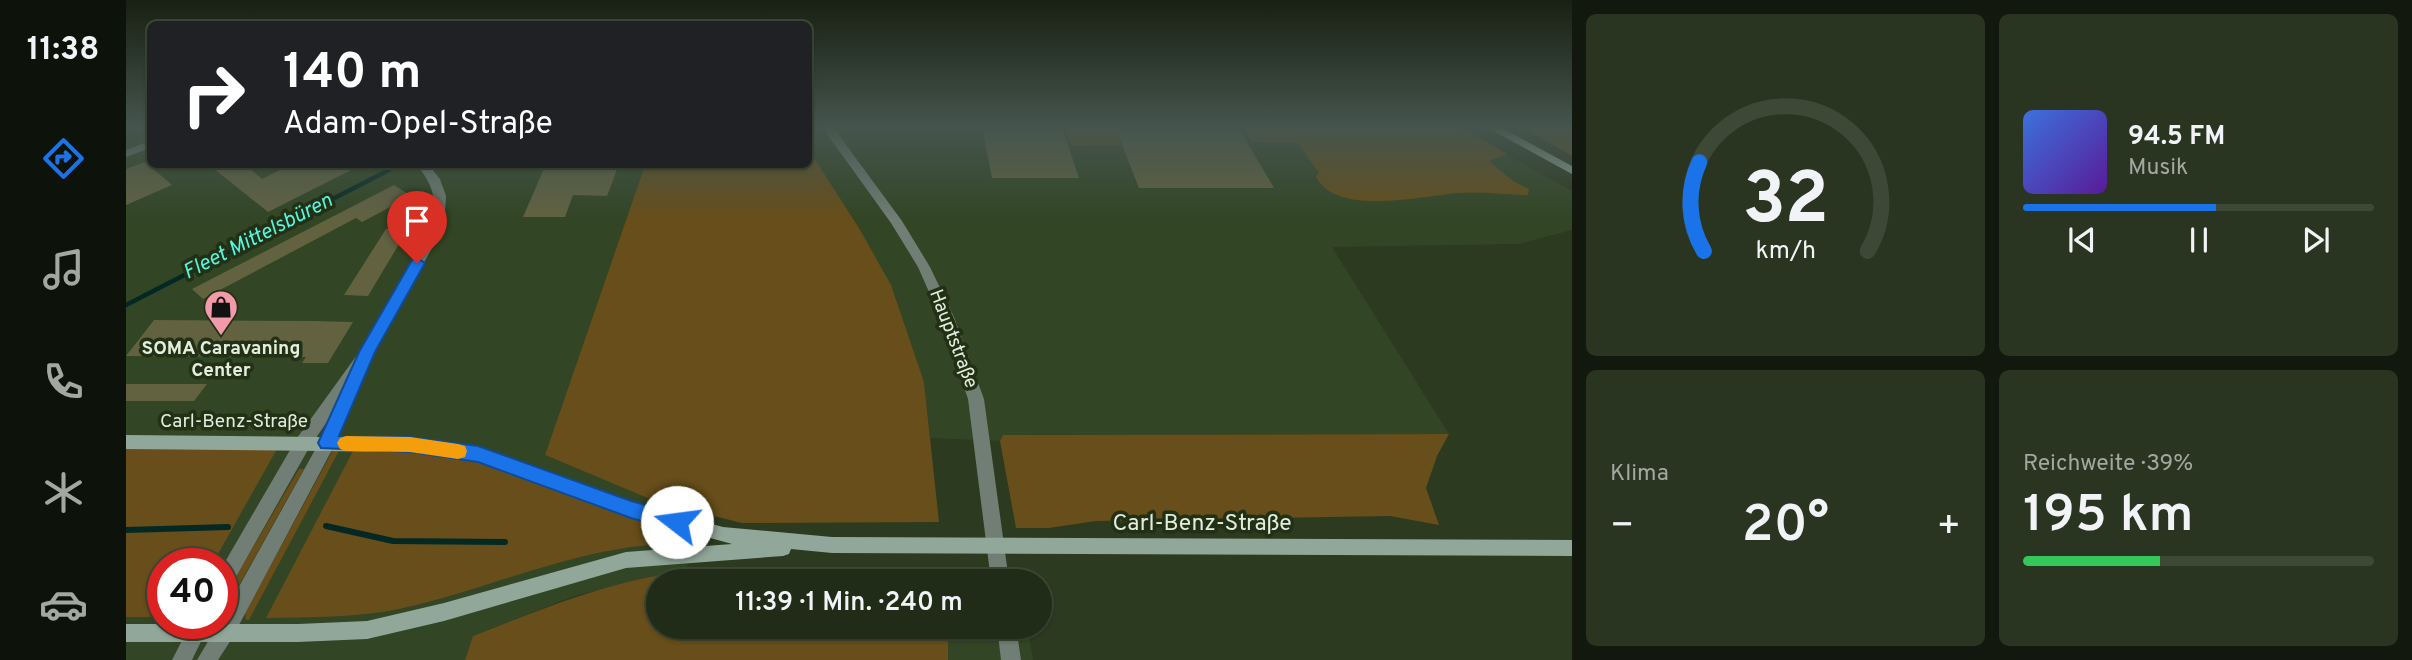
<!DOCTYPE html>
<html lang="de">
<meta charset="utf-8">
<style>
:root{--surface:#212c18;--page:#293421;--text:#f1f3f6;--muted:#a2a7a2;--line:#3e4837;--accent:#1a73e8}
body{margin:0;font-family:Overpass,sans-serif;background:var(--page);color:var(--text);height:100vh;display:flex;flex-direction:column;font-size:26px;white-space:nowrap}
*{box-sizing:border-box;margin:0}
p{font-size:23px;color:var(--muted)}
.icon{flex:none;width:38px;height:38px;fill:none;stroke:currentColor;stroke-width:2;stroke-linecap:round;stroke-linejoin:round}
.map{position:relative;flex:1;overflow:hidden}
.drawer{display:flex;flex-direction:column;gap:14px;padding:14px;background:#12180d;width:840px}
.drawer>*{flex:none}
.banner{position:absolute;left:21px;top:21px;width:665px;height:147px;border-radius:10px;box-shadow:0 2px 5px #0004,0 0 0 2px var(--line);background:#202124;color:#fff;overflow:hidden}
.speed{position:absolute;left:21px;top:548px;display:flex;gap:14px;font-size:35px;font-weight:700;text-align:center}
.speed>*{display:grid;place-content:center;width:91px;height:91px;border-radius:50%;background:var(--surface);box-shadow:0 2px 5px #0004,0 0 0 2px var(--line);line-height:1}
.speed .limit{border:10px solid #d22;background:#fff;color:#111}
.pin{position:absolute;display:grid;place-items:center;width:60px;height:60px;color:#fff;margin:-72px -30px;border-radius:50% 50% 50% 0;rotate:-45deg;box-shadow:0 0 7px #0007}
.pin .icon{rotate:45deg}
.me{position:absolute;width:77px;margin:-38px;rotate:285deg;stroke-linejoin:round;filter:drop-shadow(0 0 5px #0008)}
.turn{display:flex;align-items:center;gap:24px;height:147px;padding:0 21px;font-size:32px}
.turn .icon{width:91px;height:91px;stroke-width:2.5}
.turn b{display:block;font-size:49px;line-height:60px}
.big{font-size:52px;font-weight:600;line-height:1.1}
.drawer .widget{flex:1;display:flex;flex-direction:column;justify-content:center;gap:10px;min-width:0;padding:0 24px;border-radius:10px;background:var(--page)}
.drawer .dial{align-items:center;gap:0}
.dial svg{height:182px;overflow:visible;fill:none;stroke:var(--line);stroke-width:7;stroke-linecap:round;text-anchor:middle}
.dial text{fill:var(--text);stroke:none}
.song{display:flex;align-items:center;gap:21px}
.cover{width:84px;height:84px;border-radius:10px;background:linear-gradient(135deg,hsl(220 70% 55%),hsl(270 70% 35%))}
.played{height:7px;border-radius:4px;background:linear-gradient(90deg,var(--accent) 55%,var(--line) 55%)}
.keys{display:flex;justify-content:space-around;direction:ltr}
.heat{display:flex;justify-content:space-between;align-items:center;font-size:38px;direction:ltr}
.charge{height:10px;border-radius:5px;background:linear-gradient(90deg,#34c759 39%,var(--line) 0)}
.drawer .tiles{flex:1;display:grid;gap:14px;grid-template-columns:repeat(2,1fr)}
.trip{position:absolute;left:520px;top:569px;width:406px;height:70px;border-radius:35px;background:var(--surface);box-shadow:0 2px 5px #0004,0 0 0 2px var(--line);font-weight:600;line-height:70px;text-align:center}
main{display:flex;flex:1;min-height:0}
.menu{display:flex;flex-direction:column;width:126px;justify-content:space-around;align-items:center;background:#0d120a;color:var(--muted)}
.menu .icon{width:49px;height:49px}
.menu .active{color:var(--accent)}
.menu b{font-size:32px;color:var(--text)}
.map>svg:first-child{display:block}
</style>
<main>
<nav class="menu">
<b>11:38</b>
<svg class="icon active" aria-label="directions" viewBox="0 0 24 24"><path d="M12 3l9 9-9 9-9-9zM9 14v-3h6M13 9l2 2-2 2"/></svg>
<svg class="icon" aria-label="music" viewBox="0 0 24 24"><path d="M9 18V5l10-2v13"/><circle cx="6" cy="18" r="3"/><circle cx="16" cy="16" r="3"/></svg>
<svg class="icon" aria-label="phone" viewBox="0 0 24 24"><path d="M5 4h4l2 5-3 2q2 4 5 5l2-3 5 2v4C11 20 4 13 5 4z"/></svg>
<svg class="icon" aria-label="climate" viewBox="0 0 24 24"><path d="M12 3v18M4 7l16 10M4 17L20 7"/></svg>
<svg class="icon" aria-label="car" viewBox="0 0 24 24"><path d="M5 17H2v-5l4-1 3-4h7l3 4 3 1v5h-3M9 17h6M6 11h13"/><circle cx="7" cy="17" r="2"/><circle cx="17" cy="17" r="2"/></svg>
</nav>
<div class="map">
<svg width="1446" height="660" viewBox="0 0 1446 660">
<rect width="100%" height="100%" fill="#2c3a20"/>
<!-- built -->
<g fill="#324524" fill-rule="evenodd">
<path d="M0 127H24V164L519 165 419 455 531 502 565 510 561 573 534 576 448 596 347 636 339 660H0ZM37 564H96V623H37Z"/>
<path d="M683 127H1332L1446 191V230L1393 244 1206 247 1323 434 877 435 874 441 804 438 798 382 733 228 683 150Z"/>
<path d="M817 568 893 569 895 581H818Z"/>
<path d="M822 627H902L907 660H822Z"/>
</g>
<!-- green -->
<g fill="#674e1a">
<path d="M939 127H988L995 145 945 146Z"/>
<path d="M1116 127H1323L1349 135 1381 154 1363 161 1387 181 1403 189 1402 195C1379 195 1355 191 1332 193 1296 196 1208 217 1190 176L1193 173 1172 143 1126 142Z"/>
<path d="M1391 127H1446V156L1414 137Z"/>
<path d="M683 150 733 228 765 285 798 382 813 522 616 523 531 502 419 455 519 165 682 164Z"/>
<path d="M1323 434 1311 456 1300 488 1313 525 1264 516 970 521 923 528H890L874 441 877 435Z"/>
<path d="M0 448 151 449 87 563 37 564V617H0Z"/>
<path d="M214 449 123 620H120L119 613 206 452Z"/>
<path d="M228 449 298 451 344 458 543 530 545 537 539 544C447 548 362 590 273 609 230 618 184 617 140 618Z"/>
<path d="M173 469H178L113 585 109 590H102Z"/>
<path d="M728 568H817L818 581H532V626L822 627V660H339L347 636C409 612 470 586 535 575 599 565 664 568 728 568Z"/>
</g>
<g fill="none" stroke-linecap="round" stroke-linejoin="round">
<!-- stream-far1 -->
<path stroke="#042924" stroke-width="4.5" d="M0 305 263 170"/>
<!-- stream -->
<g stroke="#042924" stroke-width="6">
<path d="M200 526 267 541 379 542"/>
<path d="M0 530 102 527"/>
</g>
</g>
<!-- building -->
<g fill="#626241">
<path d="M856 127H936L953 178H866Z"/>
<path d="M989 127H1112L1148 188H1013Z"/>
<path d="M19 162 46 185 0 205V169Z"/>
<path d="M82 164H118L136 179 165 164H237L142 212Z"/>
<path d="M420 164H493L481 196 447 195 439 217H397Z"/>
<path d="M268 185 285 196 236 222 230 218 77 299 66 289Z"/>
<path d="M260 229H282L242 296 218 295Z"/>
<path d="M28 320 188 321 227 322 202 363H176L180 357 0 356Z"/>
<path d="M0 384H81L68 401H0Z"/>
</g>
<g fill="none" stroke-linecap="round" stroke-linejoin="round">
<!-- street -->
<g fill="#707e75" fill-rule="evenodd">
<path d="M696 127H707L776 221 804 267 828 317 858 399 883 581H865L842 399 814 317 792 267 765 223Z"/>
<path d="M24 141V148L0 157V150Z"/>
<path d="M290 164H302L314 179 320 196 319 213 315 232 246 356 231 377 235 382 207 448 105 640 92 660H71L93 623H96V617L194 441 207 413 183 448 102 591 96 594V567L171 438 236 348 303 232C311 202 310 188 290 164Z"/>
<path d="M65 623H84L66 660H46Z"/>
<path d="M871 626H890L895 660H875Z"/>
</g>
<!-- secondary -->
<g fill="#91a799" fill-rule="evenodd">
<path d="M1360 127H1374L1446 166V174Z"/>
<path d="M0 435 284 438 352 447 505 502 597 527 706 537 1446 540V556L706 553 665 549 663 554 657 556 500 568 318 621 241 639 172 642H0V624H172L241 621 318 603 500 552 606 544 505 516 352 461 284 452 0 449Z"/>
</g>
</g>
<!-- sky -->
<linearGradient id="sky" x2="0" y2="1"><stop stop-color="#182012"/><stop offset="0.58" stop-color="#45554e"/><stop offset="1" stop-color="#45554e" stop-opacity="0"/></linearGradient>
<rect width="1446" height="220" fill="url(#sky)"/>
<!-- route -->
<path fill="#1a73e8" stroke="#114b97" stroke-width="2" d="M291 258 299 263 249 352 213 436 284 437 352 446 505 501 558 516 560 522 558 528 551 531 505 518 352 462 284 452 195 448 192 443 233 352 286 260Z"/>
<!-- slow -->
<path fill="#f59e0b" d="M220 436 284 437 332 444 339 446 341 451 339 457 332 459 284 452 220 451 214 449 211 443 214 438Z"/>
<!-- icons -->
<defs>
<g id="shop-pin" transform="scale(1.75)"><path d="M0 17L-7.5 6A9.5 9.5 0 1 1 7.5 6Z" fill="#f39aa9" stroke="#223016"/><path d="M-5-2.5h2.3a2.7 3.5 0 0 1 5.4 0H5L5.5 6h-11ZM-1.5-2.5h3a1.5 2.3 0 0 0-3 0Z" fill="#111"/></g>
</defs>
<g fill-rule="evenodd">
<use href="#shop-pin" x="95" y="307"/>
</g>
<g text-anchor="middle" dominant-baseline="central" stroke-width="7" stroke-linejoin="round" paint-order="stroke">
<!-- street labels -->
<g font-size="19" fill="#e3eddd" stroke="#223016">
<text transform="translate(827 339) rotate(69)">Hauptstraße</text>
<text x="108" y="422">Carl-Benz-Straße</text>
</g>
<!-- poi labels -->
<g font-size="19" font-weight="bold" fill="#e3eddd" stroke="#223016">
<text x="95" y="349">SOMA Caravaning<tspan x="95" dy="22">Center</tspan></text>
</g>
<!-- water labels -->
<g font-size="21" font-style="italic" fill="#56f5de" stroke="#223016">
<text transform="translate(132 237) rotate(-27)">Fleet Mittelsbüren</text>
</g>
<!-- near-street labels -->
<g font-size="23" fill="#e3eddd" stroke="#223016">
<text x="1076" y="524">Carl-Benz-Straße</text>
</g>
</g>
</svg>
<div class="speed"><div class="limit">40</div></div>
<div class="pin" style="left:291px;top:263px;background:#d93025"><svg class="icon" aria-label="arrive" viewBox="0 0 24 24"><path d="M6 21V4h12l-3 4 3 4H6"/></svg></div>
<svg class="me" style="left:551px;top:522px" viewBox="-20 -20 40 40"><circle r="19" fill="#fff"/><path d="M0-13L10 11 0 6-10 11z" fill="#1a73e8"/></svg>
<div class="trip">11:39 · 1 Min. · 240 m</div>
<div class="banner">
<div class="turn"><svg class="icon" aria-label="right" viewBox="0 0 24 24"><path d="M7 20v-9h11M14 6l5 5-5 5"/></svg><div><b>140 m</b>Adam-Opel-Straße</div></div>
</div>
</div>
<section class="drawer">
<div class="tiles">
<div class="widget dial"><svg viewBox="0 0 100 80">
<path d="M14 69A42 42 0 1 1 86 69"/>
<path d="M14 69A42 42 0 0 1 12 30" stroke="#1a73e8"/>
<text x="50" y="56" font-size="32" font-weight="700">32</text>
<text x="50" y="72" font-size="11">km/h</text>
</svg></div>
<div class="widget">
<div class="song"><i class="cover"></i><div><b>94.5 FM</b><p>Musik</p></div></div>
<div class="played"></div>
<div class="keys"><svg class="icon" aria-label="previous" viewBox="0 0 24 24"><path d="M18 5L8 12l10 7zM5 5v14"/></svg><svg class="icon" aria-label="pause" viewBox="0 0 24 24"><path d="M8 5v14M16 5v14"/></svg><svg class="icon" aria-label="next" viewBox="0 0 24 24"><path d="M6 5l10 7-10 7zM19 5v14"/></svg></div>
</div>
<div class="widget"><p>Klima</p>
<div class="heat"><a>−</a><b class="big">20°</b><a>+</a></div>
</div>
<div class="widget"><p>Reichweite · 39%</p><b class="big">195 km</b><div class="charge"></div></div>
</div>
</section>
</main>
